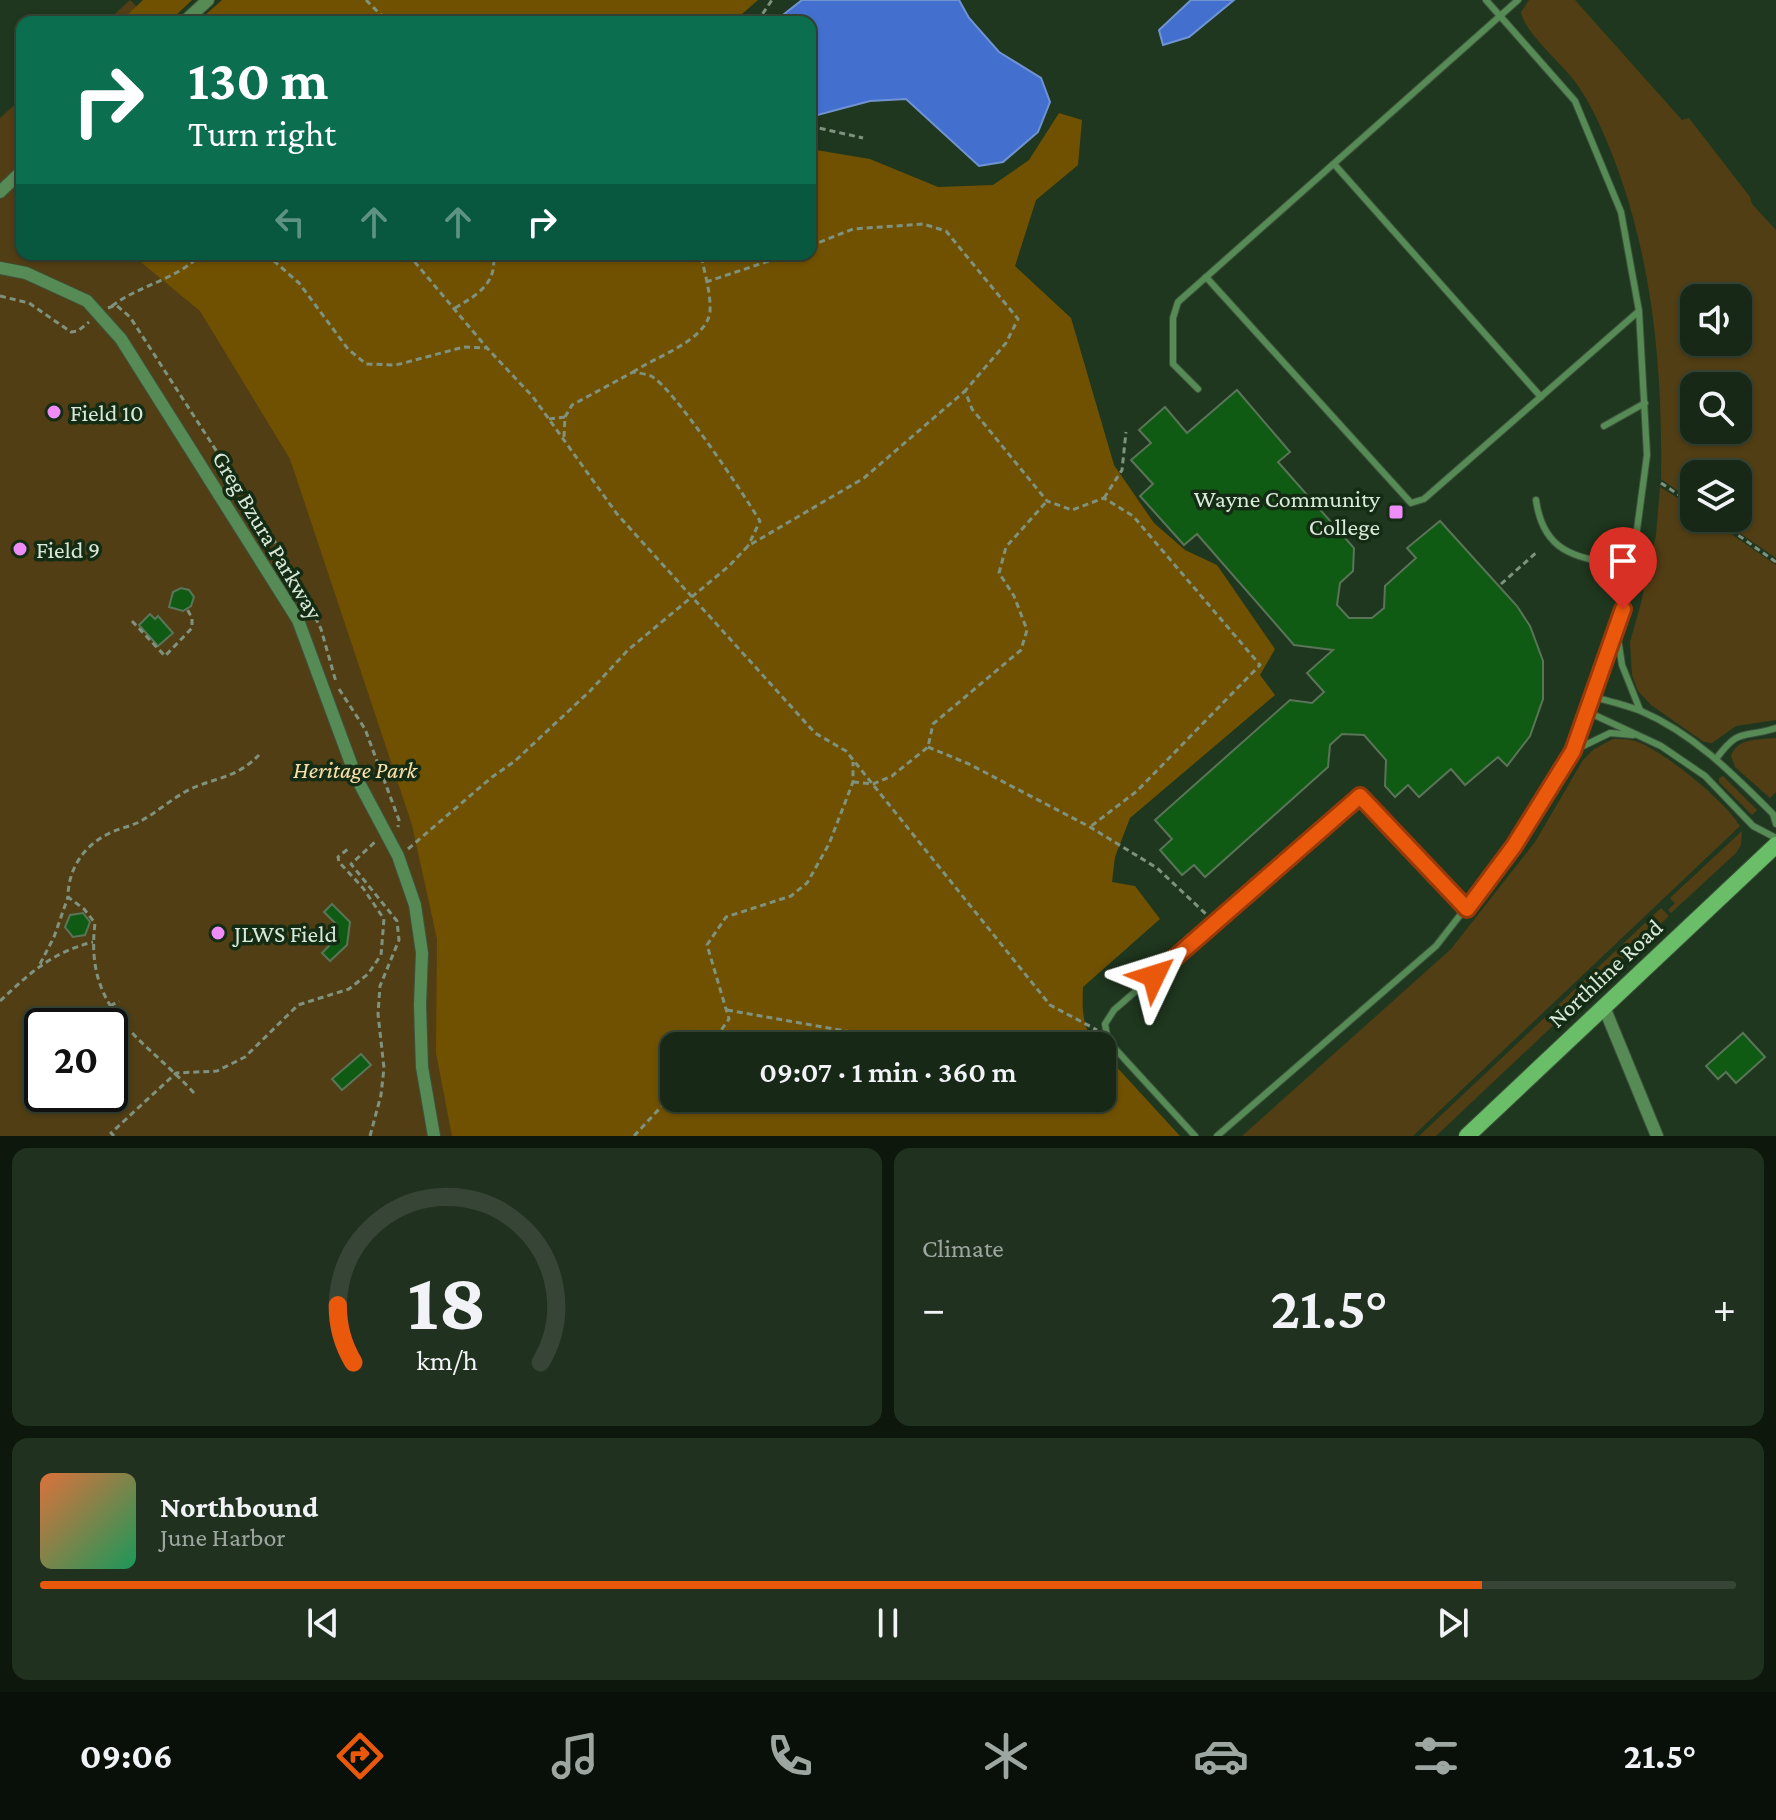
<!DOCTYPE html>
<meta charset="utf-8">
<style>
:root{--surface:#172916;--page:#20311f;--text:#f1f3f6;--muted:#9ea6a1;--line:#364535;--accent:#ea580c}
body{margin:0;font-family:"Crimson Pro",serif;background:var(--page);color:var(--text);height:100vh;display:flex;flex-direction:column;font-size:30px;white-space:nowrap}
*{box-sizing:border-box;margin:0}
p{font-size:26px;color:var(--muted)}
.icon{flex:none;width:44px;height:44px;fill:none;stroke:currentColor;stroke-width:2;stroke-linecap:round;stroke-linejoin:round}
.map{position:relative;height:1136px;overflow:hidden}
.panel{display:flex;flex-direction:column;gap:12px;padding:12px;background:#0d170c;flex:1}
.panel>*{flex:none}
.hud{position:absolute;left:16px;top:16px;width:800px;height:244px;border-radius:16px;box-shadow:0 2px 6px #0004,0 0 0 2px var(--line);background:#0b6e4f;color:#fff;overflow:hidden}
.controls{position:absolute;left:1680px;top:284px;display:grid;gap:16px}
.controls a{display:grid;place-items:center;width:72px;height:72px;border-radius:16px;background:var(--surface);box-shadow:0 2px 6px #0004,0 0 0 2px var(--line);font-size:40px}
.speed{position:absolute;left:24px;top:1008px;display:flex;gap:16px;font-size:40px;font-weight:700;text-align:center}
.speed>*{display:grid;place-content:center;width:104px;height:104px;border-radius:50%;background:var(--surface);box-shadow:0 2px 6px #0004,0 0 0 2px var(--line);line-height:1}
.speed .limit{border:4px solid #111;border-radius:12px;background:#fff;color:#111}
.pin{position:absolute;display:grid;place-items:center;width:68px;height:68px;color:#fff;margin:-82px -34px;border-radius:50% 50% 50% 0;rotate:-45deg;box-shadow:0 0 8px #0007}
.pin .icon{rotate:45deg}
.me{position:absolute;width:88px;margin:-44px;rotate:49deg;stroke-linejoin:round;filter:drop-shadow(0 0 6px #0008)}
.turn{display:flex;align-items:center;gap:28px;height:168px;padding:0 40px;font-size:36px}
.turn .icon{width:104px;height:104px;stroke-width:2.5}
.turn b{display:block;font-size:56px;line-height:68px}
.lanes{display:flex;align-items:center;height:76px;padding:0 40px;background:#0003;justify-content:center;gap:40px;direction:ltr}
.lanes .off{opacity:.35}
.big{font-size:60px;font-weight:600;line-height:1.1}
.panel .card{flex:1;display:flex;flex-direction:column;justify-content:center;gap:12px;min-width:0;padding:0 28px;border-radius:16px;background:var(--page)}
.panel .dial{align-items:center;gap:0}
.dial svg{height:208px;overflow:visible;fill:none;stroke:var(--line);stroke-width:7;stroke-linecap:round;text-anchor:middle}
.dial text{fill:var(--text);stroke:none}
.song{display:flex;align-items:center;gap:24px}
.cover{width:96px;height:96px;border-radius:12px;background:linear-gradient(135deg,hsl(20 70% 55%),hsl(150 70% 35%))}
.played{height:8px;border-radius:4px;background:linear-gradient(90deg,var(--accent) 85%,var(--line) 85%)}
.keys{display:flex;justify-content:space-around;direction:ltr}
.heat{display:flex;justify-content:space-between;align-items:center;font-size:44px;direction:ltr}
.panel .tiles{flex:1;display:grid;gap:12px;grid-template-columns:1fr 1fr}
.card:last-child{grid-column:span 2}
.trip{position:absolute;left:660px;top:1032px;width:456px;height:80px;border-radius:16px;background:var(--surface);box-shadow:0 2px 6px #0004,0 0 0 2px var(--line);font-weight:600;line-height:80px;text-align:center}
.tab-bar{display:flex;height:128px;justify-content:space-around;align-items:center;background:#091009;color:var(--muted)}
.tab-bar .icon{width:56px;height:56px}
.tab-bar .current{color:var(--accent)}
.tab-bar b{font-size:36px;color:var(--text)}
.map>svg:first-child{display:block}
</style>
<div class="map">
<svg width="1776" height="1136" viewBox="0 0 1776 1136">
<rect width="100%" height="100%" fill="#1f371e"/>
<!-- green -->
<g fill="#523e14" fill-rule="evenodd">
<path d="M130 0 152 22H106Z"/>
<path d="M1529 0H1575L1682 120 1689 118 1750 197 1752 204 1776 230V558L1718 518H1738V474H1694V502L1661 479C1663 355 1650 229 1595 115 1589 103 1581 89 1573 79 1559 61 1525 33 1521 12ZM1694 298H1738V342H1694ZM1694 386H1738V430H1694Z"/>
<path d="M22 98V254H364L674 1046V1098H1102L1169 1136H0V118ZM42 1026H110V1094H42Z"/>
<path d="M1660 487 1694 508V518H1708L1776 565V720L1736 726 1712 743 1704 742 1651 705 1638 691 1632 675 1630 642 1641 603 1656 535Z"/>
<path d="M1776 738V792L1770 798 1735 767 1731 756C1738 737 1758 740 1776 738Z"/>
<path d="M1613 739C1622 739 1630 739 1638 742 1666 753 1725 801 1740 826L1413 1136H1242L1451 949 1535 842 1583 760 1594 749Z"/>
<path d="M1723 776 1757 810 1752 815 1719 782V778Z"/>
<path d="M1742 831 1741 845 1736 853 1671 913 1668 910 1675 903 1670 898Z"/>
<path d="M1661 908 1669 916 1436 1136H1419Z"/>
</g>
<!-- forest -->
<g fill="#705101">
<path d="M143 0H192L169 22H120Z"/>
<path d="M222 0H758L733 22H197Z"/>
<path d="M1059 113 1082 120 1078 165 1036 200 1015 266 1071 318 1114 465 1154 523 1185 550 1217 565 1275 649 1260 675 1275 695 1130 818 1115 857 1112 882 1135 886 1160 919 1083 987C1082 1010 1082 1028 1097 1046H674V1098H1102V1051L1180 1136H452L436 1053 437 939 412 825 290 459 200 311 131 254H810V149L870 159 938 187 993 185 1029 160Z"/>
</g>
<!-- water -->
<g fill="#436fcf" stroke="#7094d2" stroke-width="2">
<path d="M802 0H959L969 18 999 52 1041 78 1050 102 1038 132 1003 162 979 166 906 99 870 101 810 117V22H774Z"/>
<path d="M1191 0H1234L1189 37 1163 45 1159 30Z"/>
</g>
<!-- building -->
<g fill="#105b14" stroke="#5a7458" stroke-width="2">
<path d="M1237 390 1290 452 1278 462 1354 548 1353 571 1340 583 1337 605 1349 618H1372L1384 608 1385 586 1416 558 1407 548 1440 521 1517 606 1530 626 1543 661V699L1530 736 1507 766 1498 757 1465 785 1451 769 1419 797 1408 785 1395 797 1385 786 1386 760 1364 735 1342 734 1330 745 1328 767 1205 877 1194 865 1182 875 1160 850 1172 839 1155 820 1290 700 1312 703 1324 692 1307 673 1333 650 1294 645 1197 534 1184 545 1140 496 1153 484 1131 460 1151 443 1139 430 1165 407 1187 433Z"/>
<path d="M181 588 189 590 194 597 191 606 183 611 169 607 173 592Z"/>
<path d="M150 614 155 619 158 616 173 633 158 646 139 625Z"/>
<path d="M332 904 350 922 347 945 330 961 322 953 336 939 337 925 324 912Z"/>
<path d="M83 913 90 922 85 935 73 937 65 927 70 915Z"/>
<path d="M1743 1033 1765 1057 1736 1083 1726 1072 1718 1079 1706 1066Z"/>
<path d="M361 1054 371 1065 342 1090 332 1079Z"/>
</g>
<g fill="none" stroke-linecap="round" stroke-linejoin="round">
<!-- lane casing -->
<g stroke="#3d533c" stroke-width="8">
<g id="lane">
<path d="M1334 164 1541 397"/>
<path d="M1206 277 1411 503 1424 499 1639 311"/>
<path d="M1198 389 1173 364V318L1178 302 1518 0"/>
<path d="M1604 426 1645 403"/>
<path d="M1536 500C1544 558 1583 558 1632 567"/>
<path d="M1617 632 1622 665 1640 710"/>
<path d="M1593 697C1609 701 1626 705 1641 711 1694 734 1733 774 1773 814L1776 824"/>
<path d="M1588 712 1661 746 1705 776 1753 826 1776 838"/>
<path d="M1573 751 1610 733 1633 735"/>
<path d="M1716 759C1740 726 1743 739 1776 728"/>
<path d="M1195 1136 1108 1041 1105 1024 1114 1010 1360 796 1467 909"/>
<path d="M1217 1136 1436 946 1514 846 1573 751 1629 589 1647 455 1639 311 1621 212 1575 101 1486 0"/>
</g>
</g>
<!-- street casing -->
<g stroke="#3d533c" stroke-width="14">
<g id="street">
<path d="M184 22 208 0"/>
<path d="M0 192 22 171"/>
<path d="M0 268 26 273 87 301 121 339 298 620 356 777 398 856 415 905 422 953 420 1005 422 1067 434 1136"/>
<path d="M1604 1007 1657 1136"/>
</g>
</g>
<!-- secondary casing -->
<g stroke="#3d533c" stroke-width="18">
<path id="secondary" d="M1467 1136 1776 845"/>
</g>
<!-- path -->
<g stroke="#7f927e" stroke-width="3" stroke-dasharray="6 4" stroke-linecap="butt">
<path d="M366 0 388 22"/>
<path d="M757 22 772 0"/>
<path d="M810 126 863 138"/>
<path d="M810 246 853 229 923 224 946 231 1018 319 1006 343 965 391 972 409 1047 501 1072 510 1104 498 1133 516 1260 665 1137 791 1090 827"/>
<path d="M266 254 299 283 348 349 366 364 396 365 464 347 487 348"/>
<path d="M408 254 487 348 533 397 617 514 815 733 846 751 1050 1005 1097 1030"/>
<path d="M706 282 790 254"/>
<path d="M0 296 29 303 71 332 78 331 89 322"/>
<path d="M112 306C139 285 177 280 201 254"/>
<path d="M108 308 116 305 130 317 272 537 301 588 321 629 336 682"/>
<path d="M455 308C477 295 498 283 493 254"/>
<path d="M633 372C655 357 708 340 710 311 711 292 704 272 701 254"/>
<path d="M549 419 565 417"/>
<path d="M564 437 565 417 572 405 633 372C639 373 646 374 651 376 673 387 744 495 760 521L748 546"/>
<path d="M1661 483 1694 505"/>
<path d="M1104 498 1122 470 1126 432"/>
<path d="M1714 518 1776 562"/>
<path d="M1501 584 1538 551"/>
<path d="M132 621 165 656 192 628V618L187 609"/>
<path d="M339 689 365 729 399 820 398 827"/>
<path d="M928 747 969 764 1090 827 1157 868 1207 915"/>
<path d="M853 782 873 784 892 776 928 747 933 724 1021 650 1027 630 1014 596 999 573 1006 547 1047 501"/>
<path d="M408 849 492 777 515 761 590 691 628 650 729 566 748 546 864 478 965 391"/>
<path d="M40 964 54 937 68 897"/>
<path d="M0 1001C31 972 51 953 93 942"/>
<path d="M110 1006 119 1001"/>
<path d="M727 1010 930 1046"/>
<path d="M710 1046 729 1019 707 945 726 917 791 896 807 883 829 844 853 782V762"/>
<path d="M194 1093C142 1036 84 1013 95 923L84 909 68 897C68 870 83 846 108 834 117 829 128 827 137 823 159 812 177 793 200 785 225 776 239 775 259 755"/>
<path d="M114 1136 111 1133 176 1073 217 1071 245 1057 298 1005 349 989 368 974 381 955 384 919 363 888 339 862 338 857 348 849"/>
<path d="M370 1136 381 1095 384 1068 378 1014 380 986 399 940 397 921 351 864 375 842"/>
<path d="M634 1136 674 1093"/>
</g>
<!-- lane -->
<use href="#lane" stroke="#578b55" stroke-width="6"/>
<!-- street -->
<use href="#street" stroke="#578b55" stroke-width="12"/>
<!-- secondary -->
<use href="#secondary" stroke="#69be67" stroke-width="16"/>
</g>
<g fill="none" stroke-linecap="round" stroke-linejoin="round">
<!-- route casing -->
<g stroke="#983908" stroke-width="20">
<path id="route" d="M1154 976 1360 796 1467 909 1514 846 1573 751 1623 609"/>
</g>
<!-- route -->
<use href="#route" stroke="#ea580c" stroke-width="14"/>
</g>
<!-- markers -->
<g fill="#ee8cf8" stroke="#152c14" stroke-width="3">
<circle cx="54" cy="412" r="8"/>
<rect x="1388" y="504" width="16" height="16" rx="4"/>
<circle cx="20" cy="549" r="8"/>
<circle cx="218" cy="933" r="8"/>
</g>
<g text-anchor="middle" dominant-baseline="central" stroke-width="7" stroke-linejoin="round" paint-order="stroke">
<!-- poi labels -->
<g font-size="24" fill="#dae9d9" stroke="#152c14" text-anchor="start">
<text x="70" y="412">Field 10</text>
<text x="1380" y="498" text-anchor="end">Wayne Community<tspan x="1380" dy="28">College</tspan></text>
<text x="36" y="549">Field 9</text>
<text x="234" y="933">JLWS Field</text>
</g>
<!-- street labels -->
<g font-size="24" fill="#dae9d9" stroke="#152c14">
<text transform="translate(268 535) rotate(59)">Greg Bzura Parkway</text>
<text transform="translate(1605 973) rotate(-43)">Northline Road</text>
</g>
<!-- park labels -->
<g font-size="24" font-style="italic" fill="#fce0ab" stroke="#152c14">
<text x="355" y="769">Heritage Park</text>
</g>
</g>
</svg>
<div class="controls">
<a><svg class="icon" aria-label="sound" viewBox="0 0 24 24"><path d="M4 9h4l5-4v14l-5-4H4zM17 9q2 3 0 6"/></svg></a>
<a><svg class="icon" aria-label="search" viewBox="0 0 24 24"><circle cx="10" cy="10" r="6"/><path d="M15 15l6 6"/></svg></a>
<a><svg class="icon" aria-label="layers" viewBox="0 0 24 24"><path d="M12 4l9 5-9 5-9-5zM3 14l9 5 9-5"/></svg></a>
</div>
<div class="speed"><div class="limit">20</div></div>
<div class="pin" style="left:1623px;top:609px;background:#d93025"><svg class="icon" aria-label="arrive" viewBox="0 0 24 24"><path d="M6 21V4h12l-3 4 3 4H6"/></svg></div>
<svg class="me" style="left:1154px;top:976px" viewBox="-20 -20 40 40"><path d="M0-17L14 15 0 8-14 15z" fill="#ea580c" stroke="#fff" stroke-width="4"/></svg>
<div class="trip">09:07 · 1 min · 360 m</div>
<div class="hud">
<div class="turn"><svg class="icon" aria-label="right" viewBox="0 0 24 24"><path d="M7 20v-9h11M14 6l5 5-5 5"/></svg><div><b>130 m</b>Turn right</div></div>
<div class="lanes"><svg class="icon off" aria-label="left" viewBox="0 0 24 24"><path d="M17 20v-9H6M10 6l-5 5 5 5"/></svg><svg class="icon off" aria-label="ahead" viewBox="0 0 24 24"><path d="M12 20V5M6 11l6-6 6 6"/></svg><svg class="icon off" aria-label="ahead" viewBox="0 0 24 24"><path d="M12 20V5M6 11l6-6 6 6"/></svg><svg class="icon" aria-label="right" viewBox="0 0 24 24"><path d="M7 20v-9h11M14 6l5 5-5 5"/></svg></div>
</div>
</div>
<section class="panel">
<div class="tiles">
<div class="card dial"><svg viewBox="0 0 100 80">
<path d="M14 69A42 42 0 1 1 86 69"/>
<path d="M14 69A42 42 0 0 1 8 47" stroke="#ea580c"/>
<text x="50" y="56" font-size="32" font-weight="700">18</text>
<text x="50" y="72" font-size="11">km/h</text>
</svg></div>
<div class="card"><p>Climate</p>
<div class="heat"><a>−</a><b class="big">21.5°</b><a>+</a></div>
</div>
<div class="card">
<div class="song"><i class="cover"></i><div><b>Northbound</b><p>June Harbor</p></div></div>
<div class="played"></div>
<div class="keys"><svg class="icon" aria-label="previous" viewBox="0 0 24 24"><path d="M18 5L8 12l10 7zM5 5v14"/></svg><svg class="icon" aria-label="pause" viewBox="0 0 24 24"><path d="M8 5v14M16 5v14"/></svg><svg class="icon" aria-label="next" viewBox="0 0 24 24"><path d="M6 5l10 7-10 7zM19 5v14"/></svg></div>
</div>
</div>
</section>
<nav class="tab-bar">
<b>09:06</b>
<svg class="icon current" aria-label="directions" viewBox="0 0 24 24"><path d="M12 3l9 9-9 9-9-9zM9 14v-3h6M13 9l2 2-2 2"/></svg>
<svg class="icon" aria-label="music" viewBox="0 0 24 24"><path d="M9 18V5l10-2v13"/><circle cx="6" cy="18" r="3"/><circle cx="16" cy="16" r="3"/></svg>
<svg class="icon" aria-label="phone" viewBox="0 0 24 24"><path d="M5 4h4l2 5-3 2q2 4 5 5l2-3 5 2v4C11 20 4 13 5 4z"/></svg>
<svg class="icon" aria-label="climate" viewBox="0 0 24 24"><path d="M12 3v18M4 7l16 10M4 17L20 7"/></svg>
<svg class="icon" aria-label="car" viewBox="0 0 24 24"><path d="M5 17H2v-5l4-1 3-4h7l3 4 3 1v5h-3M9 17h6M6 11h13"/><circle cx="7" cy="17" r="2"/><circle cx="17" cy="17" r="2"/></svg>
<svg class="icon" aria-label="filters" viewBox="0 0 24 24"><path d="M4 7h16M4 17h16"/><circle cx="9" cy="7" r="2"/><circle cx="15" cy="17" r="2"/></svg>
<b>21.5°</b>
</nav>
